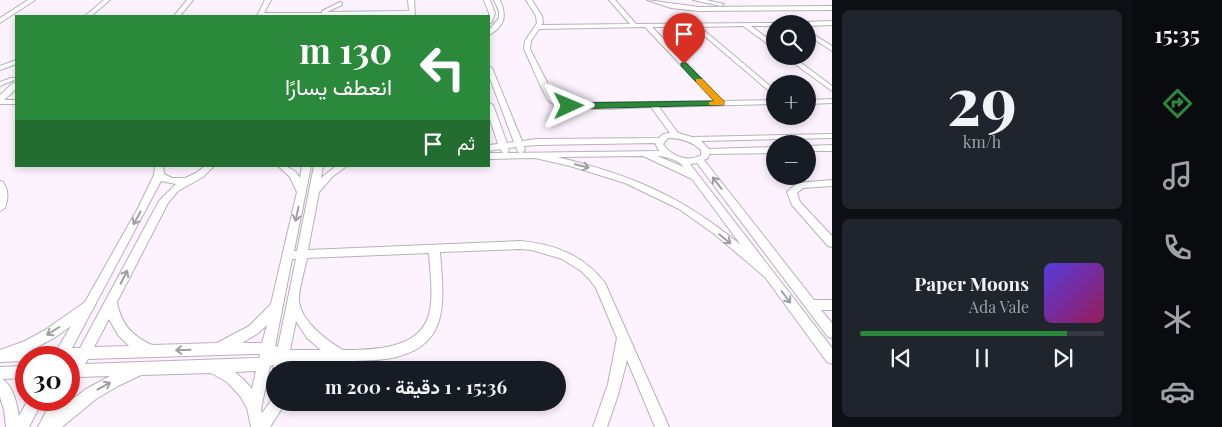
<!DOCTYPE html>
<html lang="ar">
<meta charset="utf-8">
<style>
:root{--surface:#171b24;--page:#20242c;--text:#f1f3f6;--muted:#9ea1a6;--line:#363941;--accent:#2b893b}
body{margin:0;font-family:"Playfair Display",Vazirmatn,serif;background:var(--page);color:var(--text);direction:rtl;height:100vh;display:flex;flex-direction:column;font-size:19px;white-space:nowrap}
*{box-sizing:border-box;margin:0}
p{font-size:16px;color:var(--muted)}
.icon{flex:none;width:28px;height:28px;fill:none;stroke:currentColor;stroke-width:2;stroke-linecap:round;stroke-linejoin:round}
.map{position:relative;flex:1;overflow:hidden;direction:ltr}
.details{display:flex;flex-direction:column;gap:10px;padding:10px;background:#0d0f14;width:300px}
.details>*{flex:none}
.hud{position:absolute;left:15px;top:15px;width:475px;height:152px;border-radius:0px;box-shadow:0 2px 8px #0003;direction:rtl;background:#2b893b;color:#fff;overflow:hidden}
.buttons{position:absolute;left:766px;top:15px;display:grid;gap:10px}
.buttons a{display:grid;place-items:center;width:50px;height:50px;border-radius:50%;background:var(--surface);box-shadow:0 2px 8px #0003;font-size:25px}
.speed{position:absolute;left:15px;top:346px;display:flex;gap:10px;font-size:25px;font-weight:700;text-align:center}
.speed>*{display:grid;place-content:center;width:65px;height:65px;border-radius:50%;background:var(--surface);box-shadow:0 2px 8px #0003;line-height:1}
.speed .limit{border:8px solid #d22;background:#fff;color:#111}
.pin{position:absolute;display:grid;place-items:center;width:42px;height:42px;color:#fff;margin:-51px -21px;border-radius:50% 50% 50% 0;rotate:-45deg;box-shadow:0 0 5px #0007}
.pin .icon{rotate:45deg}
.me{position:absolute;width:55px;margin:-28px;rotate:89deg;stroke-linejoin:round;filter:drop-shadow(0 0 4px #0008)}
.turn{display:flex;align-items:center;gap:18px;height:105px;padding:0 15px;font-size:22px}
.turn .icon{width:65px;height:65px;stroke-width:2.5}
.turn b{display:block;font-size:35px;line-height:42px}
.then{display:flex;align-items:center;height:48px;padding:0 15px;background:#0003;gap:10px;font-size:19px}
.details .tile{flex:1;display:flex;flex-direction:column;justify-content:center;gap:8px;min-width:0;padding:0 18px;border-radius:8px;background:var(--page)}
.details .dial{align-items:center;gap:0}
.dial b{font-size:65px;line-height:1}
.song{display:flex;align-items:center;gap:15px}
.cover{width:60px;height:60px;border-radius:8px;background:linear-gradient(135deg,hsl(250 70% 55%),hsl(330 70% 35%))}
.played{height:5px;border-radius:2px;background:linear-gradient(90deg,var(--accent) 85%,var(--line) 85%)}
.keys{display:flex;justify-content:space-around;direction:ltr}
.trip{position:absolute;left:266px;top:361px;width:300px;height:50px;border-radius:25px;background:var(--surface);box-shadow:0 2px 8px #0003;font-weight:700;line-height:50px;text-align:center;direction:rtl}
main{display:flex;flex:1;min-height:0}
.tab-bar{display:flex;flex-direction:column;width:90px;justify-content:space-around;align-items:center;background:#090b0e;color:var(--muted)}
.tab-bar .icon{width:35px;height:35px}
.tab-bar .active{color:var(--accent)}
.tab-bar b{font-size:22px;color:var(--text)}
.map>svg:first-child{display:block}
</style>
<main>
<nav class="tab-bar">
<b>15:35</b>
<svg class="icon active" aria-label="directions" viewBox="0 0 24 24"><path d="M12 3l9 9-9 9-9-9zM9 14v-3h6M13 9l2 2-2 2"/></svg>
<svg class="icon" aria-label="music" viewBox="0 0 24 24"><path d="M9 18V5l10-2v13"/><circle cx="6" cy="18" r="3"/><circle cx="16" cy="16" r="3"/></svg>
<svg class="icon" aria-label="phone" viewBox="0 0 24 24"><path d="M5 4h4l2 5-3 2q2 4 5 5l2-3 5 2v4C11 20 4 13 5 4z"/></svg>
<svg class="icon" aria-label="climate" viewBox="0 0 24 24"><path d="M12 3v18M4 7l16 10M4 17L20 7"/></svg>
<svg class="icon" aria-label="car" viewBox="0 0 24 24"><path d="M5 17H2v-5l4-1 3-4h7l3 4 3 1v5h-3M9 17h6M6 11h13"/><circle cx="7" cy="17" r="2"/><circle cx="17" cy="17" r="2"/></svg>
</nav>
<section class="details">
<div class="tile dial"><b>29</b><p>km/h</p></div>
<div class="tile">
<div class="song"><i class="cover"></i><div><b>Paper Moons</b><p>Ada Vale</p></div></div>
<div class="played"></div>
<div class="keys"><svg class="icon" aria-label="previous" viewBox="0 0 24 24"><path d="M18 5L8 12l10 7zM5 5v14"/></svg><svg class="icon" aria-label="pause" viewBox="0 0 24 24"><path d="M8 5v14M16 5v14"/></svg><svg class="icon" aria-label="next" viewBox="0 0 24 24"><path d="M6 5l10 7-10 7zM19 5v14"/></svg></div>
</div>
</section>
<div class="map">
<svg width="832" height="427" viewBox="0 0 832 427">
<rect width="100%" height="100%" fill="#fcf3fe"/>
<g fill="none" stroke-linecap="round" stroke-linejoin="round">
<!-- minor casing -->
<g stroke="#b8b0ba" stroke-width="2">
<g id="minor">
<path d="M28 0H35L0 23V18Z"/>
<path d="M104 0H110L91 16H85Z"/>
<path d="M187 0H193L180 16H174Z"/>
<path d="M265 0H271L264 13H322V11L340 2 342 3V5L327 12 409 11 408 0H414L415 16H409V15L257 16Z"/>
<path d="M484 0H490L495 13 492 22 489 24V13Z"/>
<path d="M494 0H500C507 16 505 26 489 35V30L499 18V11Z"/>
<path d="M526 0H532L542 16 543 23 541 25 630 24 609 0H615L636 24 777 23 775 26H751L775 44V49L743 26 700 27 775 90V96L694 27H652L723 101 775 100V104L659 107 678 133 692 137 832 134V138L701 141 709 149 775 147V153L709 154 708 158 704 160 814 300H832V310H821L832 323V338L828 337 697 163 690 164 832 348V364L827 362 765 277 713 233 679 209 625 183 570 166 535 158 489 159V153H503L500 149 489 151V145L498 144 489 116V103L493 105 507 143 514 142 489 76V66L492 68 522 141 537 139 659 138 663 134 670 133 651 107C631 107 562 114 549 101 543 94 529 59 524 49L525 41 537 23 536 16ZM645 27 715 101 564 103 555 98 530 49 531 41 539 29ZM668 138C681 138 691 141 701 150V155C688 163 671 156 663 144ZM655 143 659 151 507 153 509 151 508 148 516 147 518 152 521 153 525 150 524 146 537 145ZM643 156 692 179 741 245C681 196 632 175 557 157ZM657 156C665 156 679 160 684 167Z"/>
<path d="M647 0 699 7 832 6V10L699 11 671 8Z"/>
<path d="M693 0H706L724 4 721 6Z"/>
<path d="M832 21V25L808 26V24H800L803 22Z"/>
<path d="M808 31 832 46V51L808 35Z"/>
<path d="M784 56H792L832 86V91Z"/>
<path d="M16 60V64L0 70V66Z"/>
<path d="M11 78H15L16 79 0 86V82Z"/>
<path d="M13 83H16V89L4 100H16V104H0V95Z"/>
<path d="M832 99V103L808 104V100Z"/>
<path d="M832 145V151H808V146Z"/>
<path d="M155 166H163L164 174 172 178H185L196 173 205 166H214L203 177 178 191 168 203 117 302C121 324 132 336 152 345L217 343 249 326 271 304 297 192 290 177 278 166C288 166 295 169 300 178L302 166H311L294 251H297L314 166H323L321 178 336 166H347L333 176 319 192 308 250 520 241C555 244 583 255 605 283L669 427H655L627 360 618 395 607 427H593L608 384 617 338 596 288 589 279 581 271 562 259 532 250 520 249 440 252C444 303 451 349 386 359 372 361 357 360 344 362 337 363 333 369 326 370 321 371 313 370 307 370L309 366 317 361 288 362 287 370H275V374L273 370 274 365 270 366 261 409 262 413 274 397 275 402H286L270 427H251L247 408 240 396 227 382 211 373 141 375 118 386 96 399 62 427H38L52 400H67L65 405 86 389 110 376 79 377 74 387 69 388V365H71L74 360H69V358H26V361L0 362V350L25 341 45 330 85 302 138 208 154 175ZM161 181 176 184 159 201 80 348H72ZM429 253C430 273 434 295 429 314 420 350 372 350 343 350 328 341 301 322 299 301 298 291 305 269 307 258ZM292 259H296L278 347 275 346ZM109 319 118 335 129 346 94 347ZM296 321 307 338 321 350H290ZM267 325 262 343H242L257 334ZM71 326 58 348 33 349 54 338ZM253 354H260L259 358 85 364 88 359ZM256 371 252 389 244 380 235 372Z"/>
<path d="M832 180V186L803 188 797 193 800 202 832 236V247L828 246 792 205 787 192 797 183Z"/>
<path d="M0 181 3 182C9 191 8 198 5 208L0 211Z"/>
<path d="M26 366V378L2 379C13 385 17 404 19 416L28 400H43L29 427H6L4 410 0 397V367Z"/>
</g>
</g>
<!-- minor -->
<use href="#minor" fill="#fff" fill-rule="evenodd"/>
</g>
<!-- one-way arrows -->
<defs><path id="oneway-shaft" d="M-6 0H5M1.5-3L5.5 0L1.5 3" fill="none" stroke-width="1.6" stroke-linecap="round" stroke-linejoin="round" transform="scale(1.25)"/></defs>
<g stroke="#9f9ea0">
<use href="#oneway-shaft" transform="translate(582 166) rotate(13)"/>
<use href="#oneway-shaft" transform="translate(717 183) rotate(-128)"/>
<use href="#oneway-shaft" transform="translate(297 214) rotate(102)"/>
<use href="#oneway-shaft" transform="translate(137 218) rotate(119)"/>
<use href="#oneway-shaft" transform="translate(725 239) rotate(39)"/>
<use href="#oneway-shaft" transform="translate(124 277) rotate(-63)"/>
<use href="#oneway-shaft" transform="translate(786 297) rotate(53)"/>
<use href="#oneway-shaft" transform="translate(53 331) rotate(148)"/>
<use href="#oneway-shaft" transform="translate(183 350) rotate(178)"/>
<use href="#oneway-shaft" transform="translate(104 386) rotate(-29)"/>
</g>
<!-- route -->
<path fill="#2b893b" stroke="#1c5926" d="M681 63H686L724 101V105L569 109 565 106 569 103 714 101 681 66Z"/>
<!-- slow -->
<path fill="#f59e0b" d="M696 79H702L724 101V105H709V102L714 101 696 82Z"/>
</svg>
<div class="buttons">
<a><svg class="icon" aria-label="search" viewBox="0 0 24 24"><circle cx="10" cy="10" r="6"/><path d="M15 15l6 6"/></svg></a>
<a>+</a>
<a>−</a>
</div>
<div class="speed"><div class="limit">30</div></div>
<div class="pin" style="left:684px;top:64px;background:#d93025"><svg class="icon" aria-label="arrive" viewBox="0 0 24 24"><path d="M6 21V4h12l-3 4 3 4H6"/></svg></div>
<svg class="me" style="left:569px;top:106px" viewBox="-20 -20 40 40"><path d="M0-17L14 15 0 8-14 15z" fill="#2b893b" stroke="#fff" stroke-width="4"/></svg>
<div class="trip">15:36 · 1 دقيقة · 200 m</div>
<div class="hud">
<div class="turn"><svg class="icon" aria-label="left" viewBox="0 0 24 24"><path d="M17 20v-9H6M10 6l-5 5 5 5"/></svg><div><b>130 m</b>انعطف يسارًا</div></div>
<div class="then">ثم<svg class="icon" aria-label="arrive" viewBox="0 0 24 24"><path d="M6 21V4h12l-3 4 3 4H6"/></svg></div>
</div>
</div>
</main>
